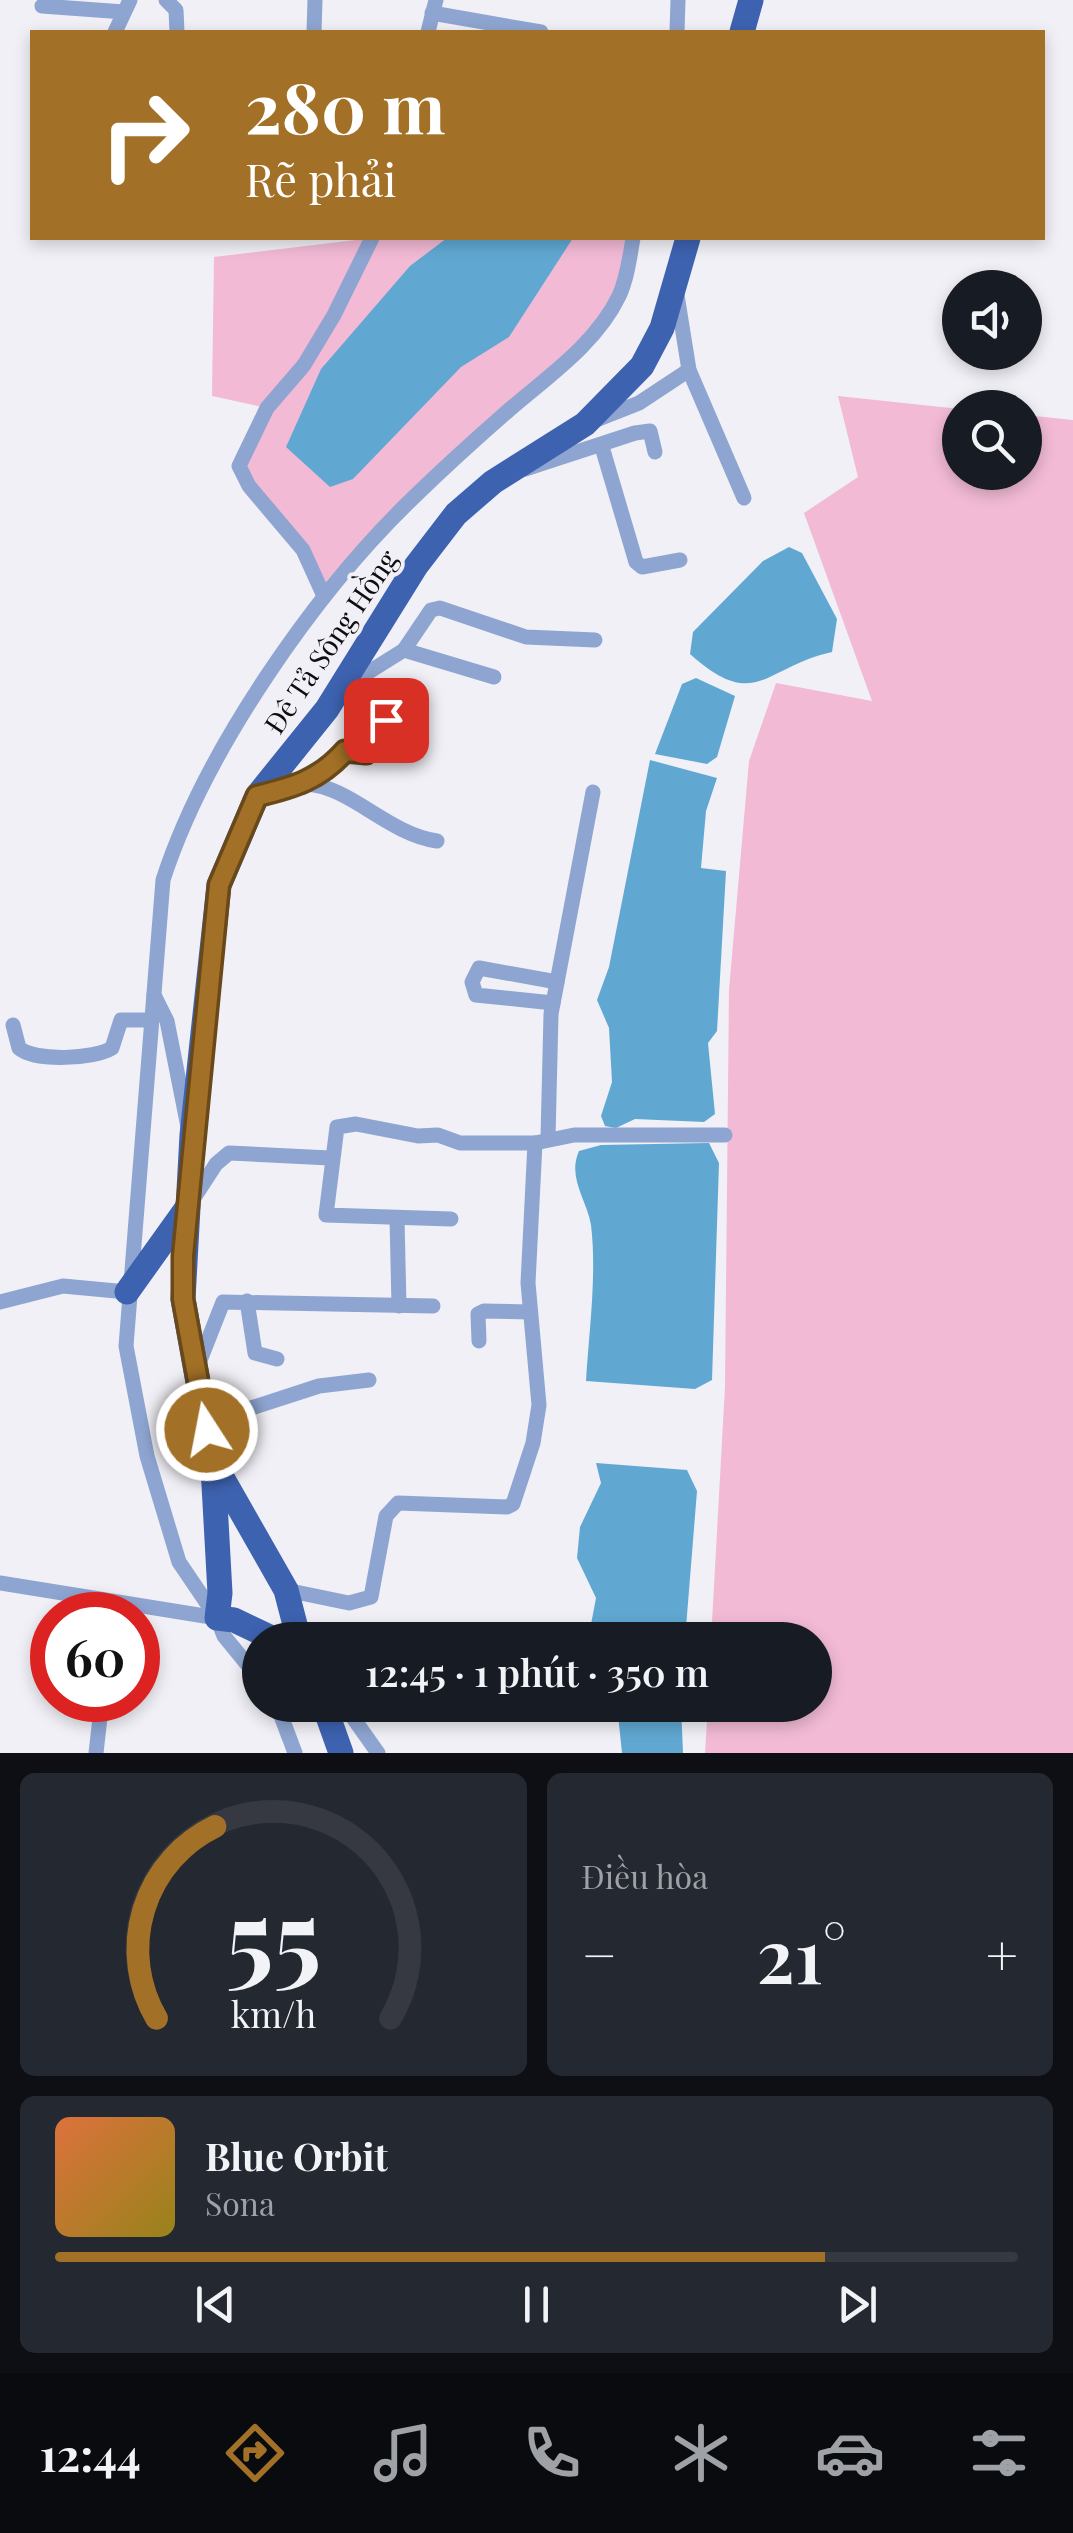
<!DOCTYPE html>
<html lang="vi">
<meta charset="utf-8">
<style>
:root{--surface:#171b24;--page:#242831;--text:#f1f3f6;--muted:#9ea1a6;--line:#363941;--accent:#a27026}
body{margin:0;font-family:"Playfair Display",serif;background:var(--page);color:var(--text);height:100vh;display:flex;flex-direction:column;font-size:38px;white-space:nowrap}
*{box-sizing:border-box;margin:0}
p{font-size:32px;color:var(--muted)}
.icon{flex:none;width:55px;height:55px;fill:none;stroke:currentColor;stroke-width:2;stroke-linecap:round;stroke-linejoin:round}
.map{position:relative;height:1753px;overflow:hidden}
.details{display:flex;flex-direction:column;gap:20px;padding:20px;background:#0d0f14;flex:1}
.details>*{flex:none}
.top-card{position:absolute;left:30px;top:30px;width:1015px;height:210px;border-radius:0px;box-shadow:0 5px 15px #0003;background:#a27026;color:#fff;overflow:hidden}
.tools{position:absolute;left:942px;top:270px;display:grid;gap:20px}
.tools a{display:grid;place-items:center;width:100px;height:100px;border-radius:50%;background:var(--surface);box-shadow:0 5px 15px #0003;font-size:50px}
.speed{position:absolute;left:30px;top:1592px;display:flex;gap:20px;font-size:50px;font-weight:700;text-align:center}
.speed>*{display:grid;place-content:center;width:130px;height:130px;border-radius:50%;background:var(--surface);box-shadow:0 5px 15px #0003;line-height:1}
.speed .limit{border:15px solid #d22;background:#fff;color:#111}
.pin{position:absolute;display:grid;place-items:center;width:85px;height:85px;color:#fff;margin:-42px;border-radius:20px;box-shadow:0 5px 15px #0006}
.me{position:absolute;width:110px;margin:-55px;rotate:349deg;stroke-linejoin:round;filter:drop-shadow(0 0 8px #0008)}
.turn{display:flex;align-items:center;gap:35px;height:210px;padding:0 50px;font-size:45px}
.turn .icon{width:130px;height:130px;stroke-width:2.5}
.turn b{display:block;font-size:70px;line-height:85px}
.big{font-size:75px;font-weight:600;line-height:1.1}
.details .widget{flex:1;display:flex;flex-direction:column;justify-content:center;gap:15px;min-width:0;padding:0 35px;border-radius:15px;background:var(--page)}
.details .dial{align-items:center;gap:0}
.dial svg{height:260px;overflow:visible;fill:none;stroke:var(--line);stroke-width:7;stroke-linecap:round;text-anchor:middle}
.dial text{fill:var(--text);stroke:none}
.song{display:flex;align-items:center;gap:30px}
.cover{width:120px;height:120px;border-radius:15px;background:linear-gradient(135deg,hsl(20 70% 55%),hsl(50 70% 35%))}
.played{height:10px;border-radius:5px;background:linear-gradient(90deg,var(--accent) 80%,var(--line) 80%)}
.keys{display:flex;justify-content:space-around;direction:ltr}
.heat{display:flex;justify-content:space-between;align-items:center;font-size:55px;direction:ltr}
.details .tiles{flex:1;display:grid;gap:20px;grid-template-columns:1fr 1fr}
.widget:last-child{grid-column:span 2}
.trip{position:absolute;left:242px;top:1622px;width:590px;height:100px;border-radius:50px;background:var(--surface);box-shadow:0 5px 15px #0003;font-weight:600;line-height:100px;text-align:center}
.tab-bar{display:flex;height:160px;justify-content:space-around;align-items:center;background:#090b0e;color:var(--muted)}
.tab-bar .icon{width:70px;height:70px}
.tab-bar .active{color:var(--accent)}
.tab-bar b{font-size:45px;color:var(--text)}
.map>svg:first-child{display:block}
</style>
<div class="map">
<svg width="1073" height="1753" viewBox="0 0 1073 1753">
<rect width="100%" height="100%" fill="#f0f0f6"/>
<!-- green -->
<g fill="#f2bad5">
<path d="M372 238H631L618 297 591 334 323 594 303 550 239 466 267 408 212 396 214 257Z"/>
<path d="M838 396 960 409V472H1025V415L1073 420V1753H705L708 1705H815V1640H711L725 1387 729 990 749 761 776 683 872 701 804 513 858 477Z"/>
</g>
<!-- water -->
<g fill="#60a8d2">
<path d="M447 238H573L509 337 461 367 353 479 330 487 286 447 321 369 410 266Z"/>
<path d="M789 547 802 553 837 619 832 652C764 667 756 713 690 654L693 632 763 561Z"/>
<path d="M696 678 735 696 717 757 707 764 655 754 682 684Z"/>
<path d="M650 760 717 778 706 811 701 868 726 871 717 1031 708 1043 715 1114 704 1122 635 1119 616 1128 605 1126 601 1116 612 1082 609 1028 597 1000 609 967Z"/>
<path d="M709 1143 719 1163 712 1380 695 1389 586 1381C589 1331 597 1275 591 1225 587 1200 567 1178 579 1151L601 1145Z"/>
<path d="M596 1463 687 1470 697 1491 685 1640H588L596 1598 577 1558 580 1527 601 1483Z"/>
<path d="M617 1705H681L683 1753H622Z"/>
</g>
<g fill="none" stroke-linecap="round" stroke-linejoin="round">
<!-- street -->
<g stroke="#8ea5d1" stroke-width="15">
<path d="M166 0 176 10 177 32"/>
<path d="M42 6 124 12"/>
<path d="M432 13 541 32"/>
<path d="M115 32 130 0"/>
<path d="M314 32 315 0"/>
<path d="M428 32 436 0"/>
<path d="M677 32 678 0"/>
<path d="M677 295 689 370 744 498"/>
<path d="M596 420 639 403 689 370"/>
<path d="M602 447 636 562 642 567 680 560"/>
<path d="M525 469 635 433 650 431 655 452"/>
<path d="M323 594 303 550 249 486 239 466 267 408 304 365 334 315 372 238"/>
<path d="M404 650 431 610 440 608 526 637 595 640"/>
<path d="M348 685 404 650 494 677"/>
<path d="M305 784 328 770 345 751 366 753 373 748 398 693"/>
<path d="M261 795C275 792 293 783 307 784 351 787 388 834 437 841"/>
<path d="M154 995 167 1021 188 1127"/>
<path d="M553 1003 476 995 472 982 479 968 557 982"/>
<path d="M13 1025 19 1048C35 1062 95 1059 112 1048L121 1020H150"/>
<path d="M548 1138 551 1014 593 792"/>
<path d="M190 1204 216 1164 229 1153 330 1158"/>
<path d="M397 1218 399 1306"/>
<path d="M451 1219 326 1215 337 1127 356 1124 418 1136 438 1135 460 1143H535L574 1135H725"/>
<path d="M247 1301 255 1353 277 1359"/>
<path d="M0 1302 63 1286 127 1292"/>
<path d="M479 1341 478 1314 484 1311 530 1312"/>
<path d="M199 1363 223 1302 433 1306"/>
<path d="M212 1460 228 1461 229 1421 236 1413 319 1386 369 1380"/>
<path d="M0 1583 217 1618"/>
<path d="M286 1590 349 1603 371 1597 386 1516 398 1503 507 1507 513 1504 533 1443 539 1405 528 1283 535 1143"/>
<path d="M260 1680 224 1636 217 1618 179 1562 147 1456 126 1346 163 880C205 750 316 591 414 497 445 467 477 438 509 410 547 377 596 344 619 296 627 279 630 256 633 238"/>
<path d="M277 1705 295 1753"/>
<path d="M344 1705 378 1753"/>
<path d="M96 1753 102 1700"/>
</g>
<!-- primary -->
<g stroke="#3d62b0" stroke-width="25">
<path d="M742 32 751 0"/>
<path d="M127 1292 187 1208"/>
<path d="M213 1467 220 1593 217 1618 234 1620 276 1640"/>
<path d="M299 1640 286 1590 212 1460 183 1299 192 1135 219 885 257 796 327 709 416 566 456 514 493 482 585 424 642 366 662 328 688 238"/>
<path d="M324 1705 341 1753"/>
</g>
</g>
<g fill="none" stroke-linecap="round" stroke-linejoin="round">
<!-- route casing -->
<g stroke="#694919" stroke-width="25">
<path id="route" d="M207 1430 183 1299V1256L219 885 257 796C294 787 319 780 345 751L366 753 386 720"/>
</g>
<!-- route -->
<use href="#route" stroke="#a27026" stroke-width="18"/>
</g>
<g text-anchor="middle" dominant-baseline="central" stroke-width="8" stroke-linejoin="round" paint-order="stroke">
<!-- street labels -->
<g font-size="28" fill="#0e0d10" stroke="#f0f0f6">
<text transform="translate(330 641) rotate(-56)">Đê Tả Sông Hồng</text>
</g>
</g>
</svg>
<div class="tools">
<a><svg class="icon" aria-label="sound" viewBox="0 0 24 24"><path d="M4 9h4l5-4v14l-5-4H4zM17 9q2 3 0 6"/></svg></a>
<a><svg class="icon" aria-label="search" viewBox="0 0 24 24"><circle cx="10" cy="10" r="6"/><path d="M15 15l6 6"/></svg></a>
</div>
<div class="speed"><div class="limit">60</div></div>
<div class="pin" style="left:386px;top:720px;background:#d93025"><svg class="icon" aria-label="arrive" viewBox="0 0 24 24"><path d="M6 21V4h12l-3 4 3 4H6"/></svg></div>
<svg class="me" style="left:207px;top:1430px" viewBox="-20 -20 40 40"><circle r="17" fill="#a27026" stroke="#fff" stroke-width="3"/><path d="M0-11L8 9 0 5-8 9z" fill="#fff"/></svg>
<div class="trip">12:45 · 1 phút · 350 m</div>
<div class="top-card">
<div class="turn"><svg class="icon" aria-label="right" viewBox="0 0 24 24"><path d="M7 20v-9h11M14 6l5 5-5 5"/></svg><div><b>280 m</b>Rẽ phải</div></div>
</div>
</div>
<section class="details">
<div class="tiles">
<div class="widget dial"><svg viewBox="0 0 100 80">
<path d="M14 69A42 42 0 1 1 86 69"/>
<path d="M14 69A42 42 0 0 1 32 10" stroke="#a27026"/>
<text x="50" y="56" font-size="32" font-weight="700">55</text>
<text x="50" y="72" font-size="11">km/h</text>
</svg></div>
<div class="widget"><p>Điều hòa</p>
<div class="heat"><a>−</a><b class="big">21°</b><a>+</a></div>
</div>
<div class="widget">
<div class="song"><i class="cover"></i><div><b>Blue Orbit</b><p>Sona</p></div></div>
<div class="played"></div>
<div class="keys"><svg class="icon" aria-label="previous" viewBox="0 0 24 24"><path d="M18 5L8 12l10 7zM5 5v14"/></svg><svg class="icon" aria-label="pause" viewBox="0 0 24 24"><path d="M8 5v14M16 5v14"/></svg><svg class="icon" aria-label="next" viewBox="0 0 24 24"><path d="M6 5l10 7-10 7zM19 5v14"/></svg></div>
</div>
</div>
</section>
<nav class="tab-bar">
<b>12:44</b>
<svg class="icon active" aria-label="directions" viewBox="0 0 24 24"><path d="M12 3l9 9-9 9-9-9zM9 14v-3h6M13 9l2 2-2 2"/></svg>
<svg class="icon" aria-label="music" viewBox="0 0 24 24"><path d="M9 18V5l10-2v13"/><circle cx="6" cy="18" r="3"/><circle cx="16" cy="16" r="3"/></svg>
<svg class="icon" aria-label="phone" viewBox="0 0 24 24"><path d="M5 4h4l2 5-3 2q2 4 5 5l2-3 5 2v4C11 20 4 13 5 4z"/></svg>
<svg class="icon" aria-label="climate" viewBox="0 0 24 24"><path d="M12 3v18M4 7l16 10M4 17L20 7"/></svg>
<svg class="icon" aria-label="car" viewBox="0 0 24 24"><path d="M5 17H2v-5l4-1 3-4h7l3 4 3 1v5h-3M9 17h6M6 11h13"/><circle cx="7" cy="17" r="2"/><circle cx="17" cy="17" r="2"/></svg>
<svg class="icon" aria-label="filters" viewBox="0 0 24 24"><path d="M4 7h16M4 17h16"/><circle cx="9" cy="7" r="2"/><circle cx="15" cy="17" r="2"/></svg>
</nav>
